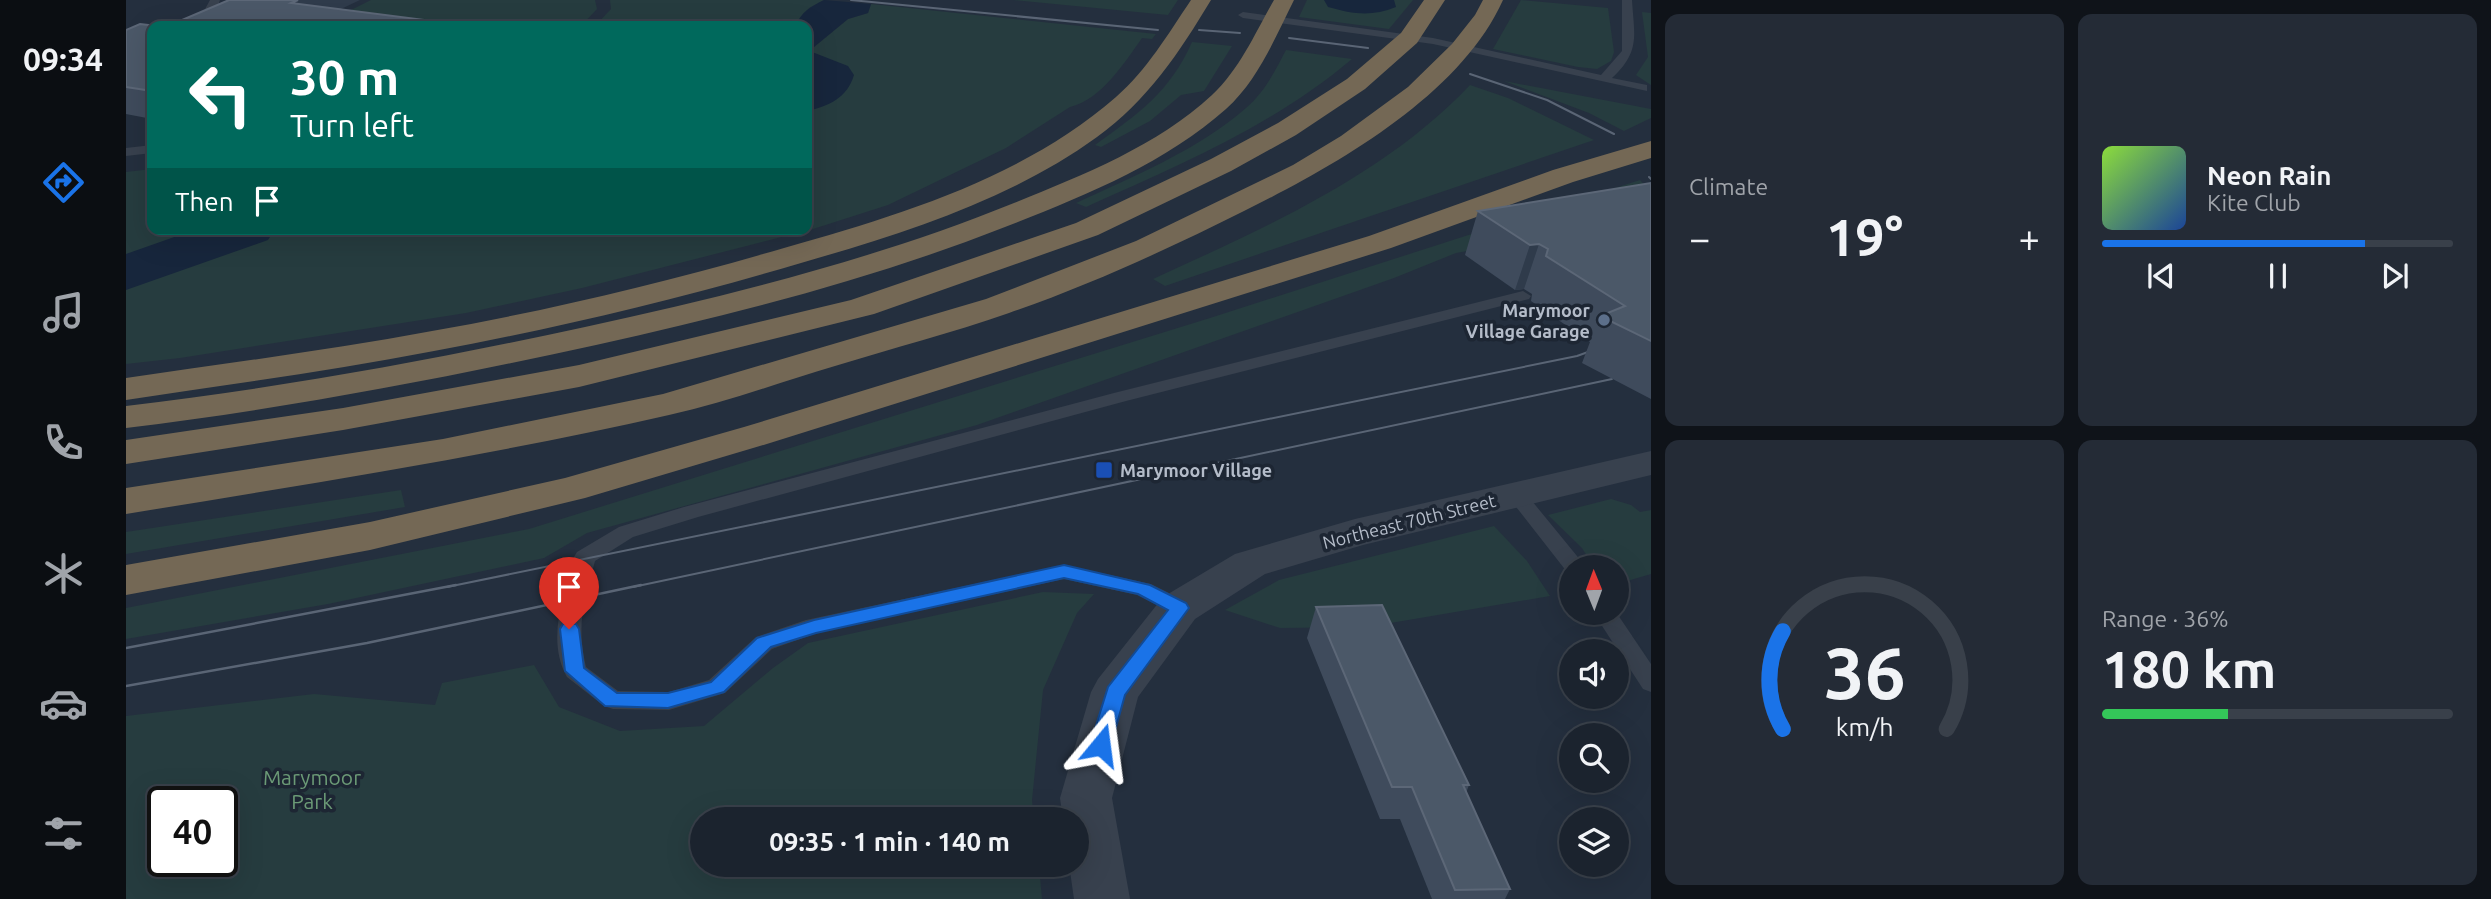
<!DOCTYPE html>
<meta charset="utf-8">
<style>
:root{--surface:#1b232e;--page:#242b36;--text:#f1f3f6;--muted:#a0a4aa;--line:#39404a;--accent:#1a73e8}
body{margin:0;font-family:Ubuntu,sans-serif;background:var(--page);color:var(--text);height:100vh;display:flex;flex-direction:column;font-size:26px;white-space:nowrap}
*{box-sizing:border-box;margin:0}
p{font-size:23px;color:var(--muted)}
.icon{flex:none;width:38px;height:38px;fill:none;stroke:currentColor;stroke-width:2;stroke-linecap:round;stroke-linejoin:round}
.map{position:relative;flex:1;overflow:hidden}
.drawer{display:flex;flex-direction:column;gap:14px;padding:14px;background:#0f1319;width:840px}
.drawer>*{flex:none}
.banner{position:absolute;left:21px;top:21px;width:665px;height:214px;border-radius:14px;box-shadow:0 7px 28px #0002,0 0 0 2px var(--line);background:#00695c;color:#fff;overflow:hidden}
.needle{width:46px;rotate:359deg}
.fabs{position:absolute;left:1433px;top:555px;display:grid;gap:14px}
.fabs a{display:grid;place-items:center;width:70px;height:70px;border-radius:50%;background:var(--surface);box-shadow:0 7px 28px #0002,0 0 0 2px var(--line);font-size:35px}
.speed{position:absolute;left:21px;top:786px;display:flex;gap:14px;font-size:35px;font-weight:700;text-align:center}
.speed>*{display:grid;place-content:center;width:91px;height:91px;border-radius:50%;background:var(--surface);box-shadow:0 7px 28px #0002,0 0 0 2px var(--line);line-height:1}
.speed .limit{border:4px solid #111;border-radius:10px;background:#fff;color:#111}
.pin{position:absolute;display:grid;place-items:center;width:60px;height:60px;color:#fff;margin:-72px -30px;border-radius:50% 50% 50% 0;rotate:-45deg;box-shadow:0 0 7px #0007}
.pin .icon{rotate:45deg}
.me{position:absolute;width:77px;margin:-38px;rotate:16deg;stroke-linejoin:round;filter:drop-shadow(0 0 5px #0008)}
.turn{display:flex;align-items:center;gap:24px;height:147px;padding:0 28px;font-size:32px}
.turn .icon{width:91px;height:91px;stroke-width:2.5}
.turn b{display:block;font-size:49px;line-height:60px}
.then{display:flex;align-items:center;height:66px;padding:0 28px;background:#0003;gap:14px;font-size:26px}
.big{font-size:52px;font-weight:700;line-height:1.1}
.drawer .tile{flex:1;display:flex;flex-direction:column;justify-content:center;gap:10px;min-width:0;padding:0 24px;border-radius:14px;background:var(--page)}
.drawer .dial{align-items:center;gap:0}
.dial svg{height:182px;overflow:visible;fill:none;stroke:var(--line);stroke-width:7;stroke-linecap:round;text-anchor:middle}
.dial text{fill:var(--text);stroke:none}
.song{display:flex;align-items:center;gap:21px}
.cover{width:84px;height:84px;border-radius:10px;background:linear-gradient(135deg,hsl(90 70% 55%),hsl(220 70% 35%))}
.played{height:7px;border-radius:4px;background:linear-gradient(90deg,var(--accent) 75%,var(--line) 75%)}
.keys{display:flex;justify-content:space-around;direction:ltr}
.heat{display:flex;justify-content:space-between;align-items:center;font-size:38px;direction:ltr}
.charge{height:10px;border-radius:5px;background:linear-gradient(90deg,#34c759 36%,var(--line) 0)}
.drawer .tiles{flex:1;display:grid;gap:14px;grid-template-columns:repeat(2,1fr)}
.trip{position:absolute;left:564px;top:807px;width:399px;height:70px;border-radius:35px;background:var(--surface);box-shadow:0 7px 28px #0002,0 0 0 2px var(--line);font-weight:700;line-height:70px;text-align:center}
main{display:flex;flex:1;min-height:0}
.menu{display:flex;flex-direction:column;width:126px;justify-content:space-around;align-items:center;background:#0b0e12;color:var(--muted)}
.menu .icon{width:49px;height:49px}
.menu .on{color:var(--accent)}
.menu b{font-size:32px;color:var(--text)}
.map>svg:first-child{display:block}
</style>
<main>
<nav class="menu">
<b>09:34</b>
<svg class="icon on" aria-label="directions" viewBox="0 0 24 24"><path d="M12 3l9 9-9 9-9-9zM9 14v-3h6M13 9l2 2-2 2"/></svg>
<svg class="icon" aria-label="music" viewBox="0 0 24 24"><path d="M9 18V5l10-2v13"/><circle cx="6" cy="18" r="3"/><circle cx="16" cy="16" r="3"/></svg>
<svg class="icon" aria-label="phone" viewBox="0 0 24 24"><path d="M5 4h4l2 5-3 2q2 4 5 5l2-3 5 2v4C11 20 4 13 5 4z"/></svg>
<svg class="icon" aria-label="climate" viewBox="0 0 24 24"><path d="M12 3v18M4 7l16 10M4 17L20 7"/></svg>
<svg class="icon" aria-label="car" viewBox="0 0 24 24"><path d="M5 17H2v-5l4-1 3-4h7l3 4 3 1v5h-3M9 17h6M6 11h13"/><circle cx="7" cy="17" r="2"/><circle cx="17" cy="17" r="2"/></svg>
<svg class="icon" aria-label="filters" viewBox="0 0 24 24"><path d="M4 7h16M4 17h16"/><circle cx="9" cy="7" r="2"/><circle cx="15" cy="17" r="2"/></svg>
</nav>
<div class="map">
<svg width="1525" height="899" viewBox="0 0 1525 899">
<rect width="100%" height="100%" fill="#242f3e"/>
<!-- green -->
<g fill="#263c3f" fill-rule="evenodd">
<path d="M245 0H469L471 9 455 26H323L221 12Z"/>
<path d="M484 0H698L683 8 670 26H469L485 9Z"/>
<path d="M887 0H1052L1042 15Z"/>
<path d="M1181 0H1287L1263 29 1173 17Z"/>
<path d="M1395 0 1482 8 1488 52 1485 61 1471 69 1452 67 1367 49Z"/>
<path d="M745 4 1030 34 1026 39 1016 38C999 62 975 100 944 107L880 148 762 205 687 229 456 288 340 313 54 358 0 364V172L26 169V229H681V48L688 47 722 19 742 13Z"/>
<path d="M1516 12 1525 13V85L1510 75 1522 57Z"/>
<path d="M1066 42 1106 46 1078 91 1055 95 1024 121 975 147 969 145C1012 114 1044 92 1066 42Z"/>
<path d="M1160 50 1226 59C1147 126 1053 165 960 207L950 203C1008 176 1072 150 1120 108 1138 93 1149 71 1160 50Z"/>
<path d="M1378 81 1525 109V118L1498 131 1463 113Z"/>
<path d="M1344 85 1382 98 1468 140 1039 286 1027 279C1138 228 1258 176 1344 85Z"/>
<path d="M1514 180 1525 192V219L1330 253 1268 278 851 425 461 533 418 558 202 604 0 639V608L403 529 1084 318Z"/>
<path d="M275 490 279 507 0 554V532Z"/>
<path d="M1485 499 1505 505 1514 512 1525 510V574L1491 584V567H1468L1456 548 1422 515Z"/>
<path d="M1368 526 1401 561 1424 596 1241 627 1154 628 1099 610 1153 580Z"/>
<path d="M917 592 968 594 951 613 917 690 906 800 908 819H576V864L913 865 916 899H0V716L188 694 309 705 316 683 408 665 433 707 494 731 578 726 647 668 682 643ZM37 802H96V861H37Z"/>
</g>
<!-- water -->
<g fill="#17263c">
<path d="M698 0 745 4 742 13 722 19 688 47 681 48V26H670C674 12 686 6 698 0Z"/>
<path d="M1198 0H1268L1270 7C1245 17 1227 14 1202 7Z"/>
</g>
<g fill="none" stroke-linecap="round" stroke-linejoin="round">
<!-- river -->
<g fill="#17263c" fill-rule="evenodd">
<path d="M681 50 722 66 728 75C721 98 703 106 681 111Z"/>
<path d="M71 229H149L142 240 0 290V254Z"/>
</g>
<!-- service -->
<g fill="#38414e" fill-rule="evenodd">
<path d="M84 0H94C88 20 74 26 55 26L78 11Z"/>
<path d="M1496 0H1506C1508 35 1515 51 1486 78L1521 85V91L1307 44 1117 18 1112 15 1117 12 1307 38 1475 75 1496 51Z"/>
<path d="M26 145V153L0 156V148Z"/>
<path d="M1397 291 1405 296 1403 299 1000 401 572 517 507 537 469 561C458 602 450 623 460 667L492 691 543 692 583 680 630 637 680 620 938 565 1025 584 1061 602 1064 608 1061 614 1053 616 1011 595 938 579 691 633 646 649 599 693 543 710 487 709 478 706 441 677C420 640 438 595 448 557L451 552 493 527 558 507 988 393Z"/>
<path d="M1390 488 1397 490 1460 567H1446V573L1441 572 1380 494 1383 490Z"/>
<path d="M1467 612H1490L1525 664V692L1517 689Z"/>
</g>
<!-- tertiary -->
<path fill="#38414e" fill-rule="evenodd" d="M1525 451V475L1237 545 1139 574 1069 619 1012 697 986 798 1004 899H948L943 864H950V819H937L934 798 965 692 972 679 1037 597 1109 554 1229 519Z"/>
<!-- motorway -->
<g fill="#746855" fill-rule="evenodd">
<path d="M1065 0H1085C1053 53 1022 100 971 137 884 200 778 233 675 263 554 299 432 328 308 351 206 371 103 384 0 400V378C102 363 204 350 306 331 425 310 542 282 658 248 774 215 897 178 990 97 1021 70 1042 34 1065 0Z"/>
<path d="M1148 0H1168C1149 38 1132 80 1100 109 1038 164 956 197 879 227 747 279 609 314 470 345 315 379 158 409 0 428V406C154 388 307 360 459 327 605 295 750 259 888 203 957 175 1031 146 1086 95 1114 69 1129 33 1148 0Z"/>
<path d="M1298 0H1319L1291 43 1239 89 1170 135 1105 171 972 235 748 314 453 387 217 430 0 464V440L217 408 453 365 725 300 950 223 1085 159 1152 123 1221 79 1275 33Z"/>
<path d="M1357 0H1377C1334 96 1209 166 1118 211 1042 249 964 285 883 313 826 333 767 348 709 366 654 382 599 403 543 415 363 456 182 484 0 514V488L317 439 537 394 860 299 1010 241 1167 165 1215 136 1282 87 1326 44 1349 15Z"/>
<path d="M1525 141V158L1447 182 1265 248 644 443 459 498 244 550 0 595V565L244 522 439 478 618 427 1243 236 1427 170Z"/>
</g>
<!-- tram-far1 -->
<g stroke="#5a6575" stroke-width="2">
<path d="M725 0 1032 30"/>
<path d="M1073 30 1114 33"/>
<path d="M1163 38 1242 48"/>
<path d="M1344 74 1421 100 1488 134"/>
<path d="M1523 177 1525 179"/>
<path d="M321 587 1451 356 1473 348"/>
<path d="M507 587 1486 379"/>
</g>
<!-- tram -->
<g stroke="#5a6575" stroke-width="2.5">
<path d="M0 648 330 585"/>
<path d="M0 686 241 643 515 585"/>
</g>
</g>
<!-- wall -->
<g fill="#3f4b5c">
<path d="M26 26V119L0 114V30Z"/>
<path d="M1525 183V399L1456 363 1464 342 1405 301 1406 294 1398 289 1389 290 1339 255 1352 211Z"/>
<path d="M1190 607 1343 785 1340 793 1384 889 1379 899H1306L1274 819H1254L1181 638Z"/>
</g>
<!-- shaded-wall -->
<g fill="#2f3b4b">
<path d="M172 0H234L179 26 165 3Z"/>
<path d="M299 20 301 26H288Z"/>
<path d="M1413 244 1398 289 1389 290 1404 245Z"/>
</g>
<!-- building -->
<g fill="#4b5868" stroke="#5c6777" stroke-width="2">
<path d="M103 0H172L165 3 299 20 288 26H42Z"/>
<path d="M14 24 31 26H26V91L0 87V30Z"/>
<path d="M1525 183V341L1474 316 1499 306 1420 256 1422 249 1413 244 1404 245 1352 211Z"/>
<path d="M1256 605 1343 785H1337L1384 889 1329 890 1286 787H1266L1190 607Z"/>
</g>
<!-- route -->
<path fill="#1a73e8" stroke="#114b97" stroke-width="2" d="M938 565 1024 585 1060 603 1063 608 999 695 985 745 982 751 975 753 967 751 964 745 982 687 1042 610 1012 594 938 578 690 633 645 647 598 692 542 708 479 706 439 671 434 629 437 624H450L453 629 458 668 491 693H542L585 682 631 638 688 620Z"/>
<!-- markers -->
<circle fill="#5c6f8a" stroke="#1d2633" stroke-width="2.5" cx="1478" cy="320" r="7"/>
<rect fill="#1a4fb4" stroke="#1d2633" stroke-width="2.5" x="969" y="461" width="18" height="18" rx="3.5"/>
<g text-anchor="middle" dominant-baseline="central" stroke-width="7" stroke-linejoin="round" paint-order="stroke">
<!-- poi labels -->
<g font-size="18" font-weight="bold" fill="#b4bcc9" stroke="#1d2633" text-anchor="end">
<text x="1464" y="310">Marymoor<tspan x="1464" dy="21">Village Garage</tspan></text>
<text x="994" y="470" text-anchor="start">Marymoor Village</text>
</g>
<!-- street labels -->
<g font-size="18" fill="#b4bcc9" stroke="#1d2633">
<text transform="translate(1283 521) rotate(-14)">Northeast 70th Street</text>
</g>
<!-- near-park labels -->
<g font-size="21" fill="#6b9a76" stroke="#1d2633">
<text x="186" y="777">Marymoor<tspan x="186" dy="24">Park</tspan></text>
</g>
</g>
</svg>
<div class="fabs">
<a><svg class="needle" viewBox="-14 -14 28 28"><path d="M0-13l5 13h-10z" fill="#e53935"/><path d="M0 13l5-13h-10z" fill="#a0a4aa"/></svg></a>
<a><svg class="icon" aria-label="sound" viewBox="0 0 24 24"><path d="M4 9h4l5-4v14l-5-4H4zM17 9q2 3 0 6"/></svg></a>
<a><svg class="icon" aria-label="search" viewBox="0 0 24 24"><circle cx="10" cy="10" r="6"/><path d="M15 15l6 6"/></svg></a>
<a><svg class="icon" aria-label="layers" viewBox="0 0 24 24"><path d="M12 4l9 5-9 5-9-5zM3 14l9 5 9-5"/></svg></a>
</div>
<div class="speed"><div class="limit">40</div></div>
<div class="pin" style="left:443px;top:629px;background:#d93025"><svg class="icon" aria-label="arrive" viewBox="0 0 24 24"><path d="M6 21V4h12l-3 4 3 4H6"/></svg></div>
<svg class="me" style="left:975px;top:745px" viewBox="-20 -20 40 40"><path d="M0-17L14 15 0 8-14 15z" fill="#1a73e8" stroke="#fff" stroke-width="4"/></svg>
<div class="trip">09:35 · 1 min · 140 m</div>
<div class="banner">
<div class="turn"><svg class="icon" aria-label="left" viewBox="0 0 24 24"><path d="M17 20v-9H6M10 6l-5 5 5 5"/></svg><div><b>30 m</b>Turn left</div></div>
<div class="then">Then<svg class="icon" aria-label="arrive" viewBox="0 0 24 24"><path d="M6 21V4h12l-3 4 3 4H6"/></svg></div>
</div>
</div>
<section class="drawer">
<div class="tiles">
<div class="tile"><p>Climate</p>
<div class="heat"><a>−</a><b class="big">19°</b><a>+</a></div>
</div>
<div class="tile">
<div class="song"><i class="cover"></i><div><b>Neon Rain</b><p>Kite Club</p></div></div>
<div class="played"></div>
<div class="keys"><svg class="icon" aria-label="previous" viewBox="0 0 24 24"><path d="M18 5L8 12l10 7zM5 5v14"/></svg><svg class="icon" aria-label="pause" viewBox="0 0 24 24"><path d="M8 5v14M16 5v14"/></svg><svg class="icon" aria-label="next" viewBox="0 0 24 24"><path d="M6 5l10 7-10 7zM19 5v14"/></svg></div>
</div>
<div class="tile dial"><svg viewBox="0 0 100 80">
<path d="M14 69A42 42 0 1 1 86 69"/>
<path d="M14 69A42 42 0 0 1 14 26" stroke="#1a73e8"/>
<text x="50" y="56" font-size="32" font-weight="700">36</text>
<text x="50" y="72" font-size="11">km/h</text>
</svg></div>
<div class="tile"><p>Range · 36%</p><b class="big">180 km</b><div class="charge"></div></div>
</div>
</section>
</main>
